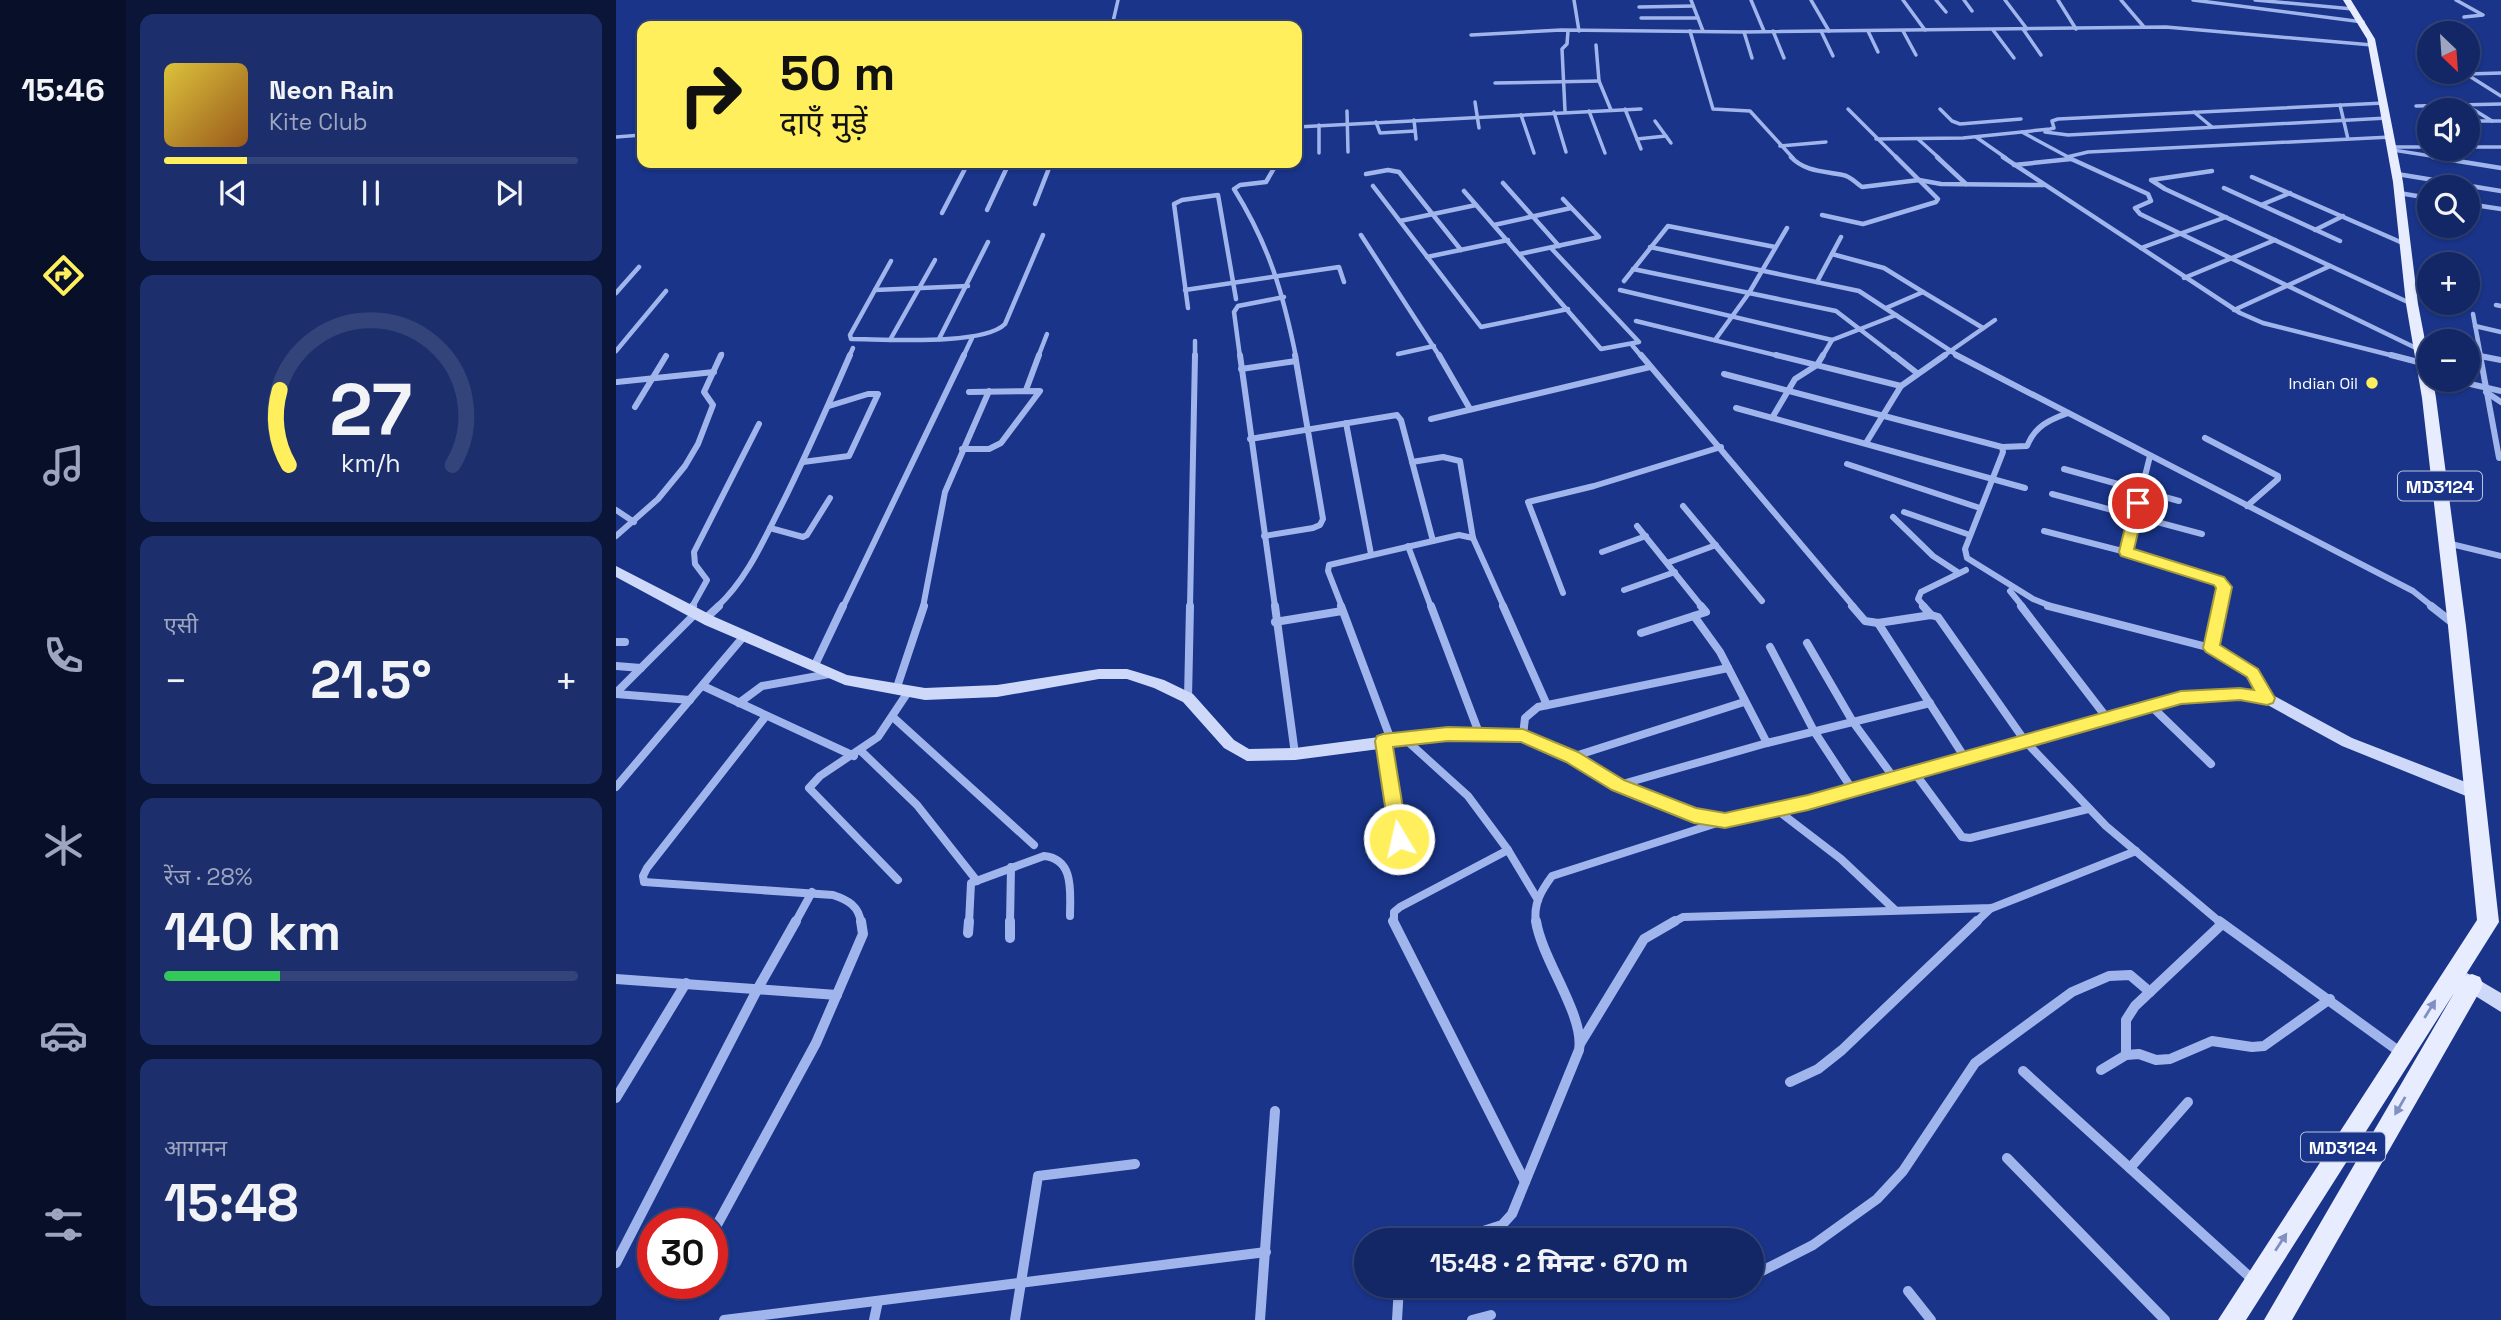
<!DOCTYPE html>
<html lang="hi">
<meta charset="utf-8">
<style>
:root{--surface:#132766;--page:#1c2f6c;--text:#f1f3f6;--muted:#9da5bf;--line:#32447a;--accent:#ffef5d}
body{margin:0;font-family:"Space Grotesk","Noto Sans Devanagari",sans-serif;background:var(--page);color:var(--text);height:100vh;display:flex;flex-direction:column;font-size:26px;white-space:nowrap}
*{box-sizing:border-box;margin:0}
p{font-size:23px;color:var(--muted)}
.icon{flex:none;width:38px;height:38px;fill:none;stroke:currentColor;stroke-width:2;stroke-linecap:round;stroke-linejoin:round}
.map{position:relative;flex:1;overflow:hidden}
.drawer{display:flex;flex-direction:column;gap:14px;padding:14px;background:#0a1538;width:490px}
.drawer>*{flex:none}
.hud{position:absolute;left:21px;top:21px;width:665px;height:147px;border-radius:14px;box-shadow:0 2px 5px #0004,0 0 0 2px var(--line);background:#ffef5d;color:#111;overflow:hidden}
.needle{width:46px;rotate:155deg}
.tools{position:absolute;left:1801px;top:21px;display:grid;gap:14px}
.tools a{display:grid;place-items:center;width:63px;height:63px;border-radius:50%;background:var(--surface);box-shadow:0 2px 5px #0004,0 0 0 2px var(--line);font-size:35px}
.speed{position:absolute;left:21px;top:1208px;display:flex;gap:14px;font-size:35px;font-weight:700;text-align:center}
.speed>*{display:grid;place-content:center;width:91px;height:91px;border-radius:50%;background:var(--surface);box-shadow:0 2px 5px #0004,0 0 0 2px var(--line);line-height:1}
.speed .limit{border:10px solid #d22;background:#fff;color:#111}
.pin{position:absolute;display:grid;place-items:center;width:60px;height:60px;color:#fff;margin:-30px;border:4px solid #fff;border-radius:50%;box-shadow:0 2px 7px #0007}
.me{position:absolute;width:77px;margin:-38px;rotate:351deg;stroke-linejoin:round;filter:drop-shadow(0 0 5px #0008)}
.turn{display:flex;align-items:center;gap:24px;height:147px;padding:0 28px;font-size:32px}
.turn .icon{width:91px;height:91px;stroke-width:2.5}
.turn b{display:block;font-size:49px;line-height:60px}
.big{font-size:52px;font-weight:800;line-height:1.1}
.drawer .card{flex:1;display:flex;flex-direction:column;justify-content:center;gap:10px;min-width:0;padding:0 24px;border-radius:14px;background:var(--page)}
.drawer .dial{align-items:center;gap:0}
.dial svg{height:182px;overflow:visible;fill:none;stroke:var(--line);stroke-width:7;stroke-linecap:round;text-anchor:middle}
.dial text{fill:var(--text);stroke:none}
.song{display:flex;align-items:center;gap:21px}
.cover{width:84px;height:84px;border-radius:10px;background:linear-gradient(135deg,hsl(50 70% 55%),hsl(30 70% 35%))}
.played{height:7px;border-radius:4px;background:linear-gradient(90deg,var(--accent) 20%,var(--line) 20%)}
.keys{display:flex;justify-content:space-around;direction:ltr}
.heat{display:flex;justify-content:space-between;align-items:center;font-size:38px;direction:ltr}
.charge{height:10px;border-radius:5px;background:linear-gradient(90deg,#34c759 28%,var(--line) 0)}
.trip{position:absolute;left:738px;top:1228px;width:410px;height:70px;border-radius:35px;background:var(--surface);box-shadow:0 2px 5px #0004,0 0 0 2px var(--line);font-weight:800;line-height:70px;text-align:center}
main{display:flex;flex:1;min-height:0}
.menu{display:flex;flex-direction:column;width:126px;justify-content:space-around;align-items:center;background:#081029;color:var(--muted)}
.menu .icon{width:49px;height:49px}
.menu .selected{color:var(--accent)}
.menu b{font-size:32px;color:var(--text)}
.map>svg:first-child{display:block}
</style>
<main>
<nav class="menu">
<b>15:46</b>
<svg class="icon selected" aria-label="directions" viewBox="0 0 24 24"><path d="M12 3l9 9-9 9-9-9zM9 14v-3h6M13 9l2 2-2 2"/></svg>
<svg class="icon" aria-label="music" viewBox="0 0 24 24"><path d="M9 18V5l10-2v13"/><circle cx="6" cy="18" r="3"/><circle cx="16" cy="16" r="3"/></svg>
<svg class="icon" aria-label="phone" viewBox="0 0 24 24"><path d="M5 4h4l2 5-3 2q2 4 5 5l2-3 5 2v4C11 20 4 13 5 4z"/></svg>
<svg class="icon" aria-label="climate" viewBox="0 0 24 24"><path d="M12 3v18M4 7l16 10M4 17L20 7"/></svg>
<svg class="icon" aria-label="car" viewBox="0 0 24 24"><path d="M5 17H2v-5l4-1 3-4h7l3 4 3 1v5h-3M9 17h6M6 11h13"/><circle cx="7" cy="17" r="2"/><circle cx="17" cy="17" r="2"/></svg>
<svg class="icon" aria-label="filters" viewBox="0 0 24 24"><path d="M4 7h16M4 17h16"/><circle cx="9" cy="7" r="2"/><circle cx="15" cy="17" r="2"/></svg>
</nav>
<section class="drawer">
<div class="card">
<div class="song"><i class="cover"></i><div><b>Neon Rain</b><p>Kite Club</p></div></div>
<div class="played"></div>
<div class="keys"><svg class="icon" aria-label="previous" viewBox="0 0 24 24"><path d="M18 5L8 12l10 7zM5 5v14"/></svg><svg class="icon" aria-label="pause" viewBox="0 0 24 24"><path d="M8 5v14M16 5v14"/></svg><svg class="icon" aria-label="next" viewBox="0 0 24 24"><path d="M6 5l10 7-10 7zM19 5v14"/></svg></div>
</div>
<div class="card dial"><svg viewBox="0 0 100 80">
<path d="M14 69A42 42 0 1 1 86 69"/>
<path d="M14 69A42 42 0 0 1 10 36" stroke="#ffef5d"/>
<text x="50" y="56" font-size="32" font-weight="700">27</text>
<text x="50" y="72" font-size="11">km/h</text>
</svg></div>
<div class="card"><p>एसी</p>
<div class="heat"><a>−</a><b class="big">21.5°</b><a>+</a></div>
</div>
<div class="card"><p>रेंज · 28%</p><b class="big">140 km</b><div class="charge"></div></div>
<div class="card"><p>आगमन</p><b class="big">15:48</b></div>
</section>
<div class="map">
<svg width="1885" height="1320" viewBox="0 0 1885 1320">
<rect width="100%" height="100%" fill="#193488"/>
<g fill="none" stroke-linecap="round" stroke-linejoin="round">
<!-- minor-far4 -->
<g stroke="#a1b5ed" stroke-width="3.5">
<path d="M958 0 963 31"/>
<path d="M1075 0 1087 31"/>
<path d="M1135 0 1148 31"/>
<path d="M1195 0 1213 31"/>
<path d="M1287 0 1309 30"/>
<path d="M1320 0 1330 12"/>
<path d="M1348 0 1356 11"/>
<path d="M1389 0 1411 29"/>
<path d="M1442 0 1460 29"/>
<path d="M1505 0 1528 27"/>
<path d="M1577 0 1747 22"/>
<path d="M1639 0 1737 9"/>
<path d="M1840 0 1867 15 1848 17"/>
<path d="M1023 7 1077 6"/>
<path d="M1025 18H1082"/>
<path d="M496 26 502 0"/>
<path d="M1407 29 1425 55"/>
<path d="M1377 30 1398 58"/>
<path d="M1074 31 1097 109 1134 111 1177 158"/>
<path d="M1157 31 1168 58"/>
<path d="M1205 31 1217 56"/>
<path d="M1252 31 1262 52"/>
<path d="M1287 31 1300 55"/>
<path d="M1128 32 1136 58"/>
<path d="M855 35 945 30 1128 32 1550 27 1756 45"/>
<path d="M980 45 983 81 995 110"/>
<path d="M1847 72 1885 96"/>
<path d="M1851 74 1885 73"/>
<path d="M879 83 983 81"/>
<path d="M859 102 863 128"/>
<path d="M1724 105 1732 139"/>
<path d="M1850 105 1876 121"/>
<path d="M1800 106 1885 104"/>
<path d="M1009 109 1025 149"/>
<path d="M1232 109 1281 158"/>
<path d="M1324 109 1336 121 1344 124 1405 119"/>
<path d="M731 111 732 152"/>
<path d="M949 111 946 49 951 44 952 31"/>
<path d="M973 111 989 153"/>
<path d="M938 112 950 152"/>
<path d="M1578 112 1596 127"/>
<path d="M905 115 918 153"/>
<path d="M798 120 800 139"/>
<path d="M1039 121 1055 143"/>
<path d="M1859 121H1885"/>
<path d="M760 122 764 133 799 131"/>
<path d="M703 125V153"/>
<path d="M681 127 1025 109"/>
<path d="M1406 132 1454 158"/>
<path d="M1429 132 1452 135 1771 118"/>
<path d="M0 137 26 135"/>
<path d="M1360 137 1390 158"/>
<path d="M1021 139 1050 136"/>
<path d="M1260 139 1347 138 1434 129 1438 128 1436 121 1442 119 1768 103"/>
<path d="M1302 139 1323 158"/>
<path d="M1164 146 1210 142"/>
<path d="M1779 147H1813"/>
<path d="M1852 147H1885"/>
<path d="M1777 150 1828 158"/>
<path d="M1451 157 1472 152 1775 137"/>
</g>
<!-- minor-far3 -->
<g stroke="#a1b5ed" stroke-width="4.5">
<path d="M1175 157C1189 172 1209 171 1227 175 1234 176 1240 183 1246 187L1303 180 1325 184 1428 185"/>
<path d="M1321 157 1350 184"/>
<path d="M1387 157 1624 313 1647 323 1782 357"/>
<path d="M1451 157 1532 194 1535 201 1519 208 1524 214 1804 350"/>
<path d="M1817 157 1885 168"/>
<path d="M661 163 650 182 624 185 618 189C653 245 667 293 680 357"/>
<path d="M1398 165 1455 159"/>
<path d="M1596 171 1535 180 1549 189 1796 304"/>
<path d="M750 174 772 170 783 172 845 250"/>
<path d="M1781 174 1885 191"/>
<path d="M1636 177 1789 244"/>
<path d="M887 183 943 246"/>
<path d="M757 186 865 327 952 309"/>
<path d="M1608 188 1724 241"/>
<path d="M848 191 985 349 1023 342 935 248"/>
<path d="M1783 193 1813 198"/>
<path d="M419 204 435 163"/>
<path d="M1852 204 1885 209"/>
<path d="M1645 205 1674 193"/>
<path d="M371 210 393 163"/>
<path d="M326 213 352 163"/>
<path d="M1206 215 1247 224 1320 202 1322 199 1280 157"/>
<path d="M784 221 860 205"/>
<path d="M878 225 955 208"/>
<path d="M1699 230 1727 216"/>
<path d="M745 235 824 357"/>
<path d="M1034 247 1243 291 1344 357"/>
<path d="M1525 248 1610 217"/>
<path d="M904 254 983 237 947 199"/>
<path d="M1216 254 1268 268 1307 292"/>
<path d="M811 257 892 240"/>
<path d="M275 261 234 335 235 339C269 339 367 346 389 324L427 235"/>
<path d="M1017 269 1220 311 1280 357"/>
<path d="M1568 278 1659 240"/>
<path d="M1008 281 1052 226 1159 247"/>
<path d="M1201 282 1225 237"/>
<path d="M259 290 352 286"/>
<path d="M569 290 723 267 728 282"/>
<path d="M1004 290 1216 340 1280 315"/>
<path d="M0 293 23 267"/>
<path d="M1880 305 1885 306"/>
<path d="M572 308 558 204 566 200 602 195 620 299"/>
<path d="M1270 308 1307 292 1367 328"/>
<path d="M1618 310 1714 266"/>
<path d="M1857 314 1865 357"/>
<path d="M1020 321 1167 357"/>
<path d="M1859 326 1885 332"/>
<path d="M323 339 372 242"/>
<path d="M274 340 319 260"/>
<path d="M1099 340 1133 293 1171 228"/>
<path d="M1016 345 1026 357"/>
<path d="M0 351 50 291"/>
<path d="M782 354 818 346"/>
<path d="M1864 356 1869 357"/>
<path d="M105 357 106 354"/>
<path d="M233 357 237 348"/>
<path d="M347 357 356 338"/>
<path d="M422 357 431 334"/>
<path d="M579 357V341"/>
<path d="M624 357 618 312 622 306 668 297"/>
<path d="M1206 357 1216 340"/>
<path d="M1326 357 1379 320"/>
</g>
<!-- minor-far2 -->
<g stroke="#a1b5ed" stroke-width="6">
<path d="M624 355 659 607"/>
<path d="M823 355 854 409"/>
<path d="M1025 355 1238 607"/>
<path d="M1160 355 1285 386"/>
<path d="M1278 355 1301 373"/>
<path d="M1340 355 1797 591 1817 607"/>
<path d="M1775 355 1806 363"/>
<path d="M1864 355 1883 458"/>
<path d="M1864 356 1885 360"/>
<path d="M625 369 680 361"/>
<path d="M1108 374 1386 447 1387 452 1349 549 1351 558 1417 599 1437 607"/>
<path d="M1837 380 1885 391"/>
<path d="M1 382 98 372"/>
<path d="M410 390 423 355"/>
<path d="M1870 392 1885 402"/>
<path d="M19 407 50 356"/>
<path d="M1120 408 1409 488"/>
<path d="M1156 418 1179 379 1201 365 1207 355"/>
<path d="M815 419 1034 367"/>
<path d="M730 423 755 554"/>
<path d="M1589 438 1662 476V479L1631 506"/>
<path d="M634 439 781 415 785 420 817 541"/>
<path d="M1250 443 1285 386 1329 355"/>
<path d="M1386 447 1411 446C1419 426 1433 420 1452 413"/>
<path d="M346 449H373L385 443 424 391 353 392"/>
<path d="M187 462 233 456 262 394H252L213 406"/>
<path d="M796 462 827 457 844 461 857 538"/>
<path d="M1231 464 1364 508"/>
<path d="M1448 469 1563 501"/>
<path d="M1436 494 1586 534"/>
<path d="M1067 506 1146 601"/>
<path d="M0 510 18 522"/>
<path d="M1288 512 1354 535"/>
<path d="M1277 517 1317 556 1343 573"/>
<path d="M1021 526 1086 607"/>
<path d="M154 528 187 537 191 535 214 498"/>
<path d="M1428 531 1510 552 1603 581 1608 587 1604 607"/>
<path d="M0 536 42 499 69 466 82 444 97 405 88 392 105 355"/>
<path d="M648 536 697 528 704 525 707 519 679 355"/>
<path d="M1831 543 1885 556"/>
<path d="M792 546 815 607"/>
<path d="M986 552 1030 536"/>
<path d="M1510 552 1534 456"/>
<path d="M1051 563 1100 545"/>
<path d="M1008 590 1059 572"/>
<path d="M1394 591 1407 607"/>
<path d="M947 593 912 502 978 486 1105 447"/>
<path d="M76 607 91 580 79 564 78 552 143 424"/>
<path d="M101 607C129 581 145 546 162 512 188 461 211 408 234 355"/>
<path d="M227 607 348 355"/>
<path d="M307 607 329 492 373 391"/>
<path d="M574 607 579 355"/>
<path d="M726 607 712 571 713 565 843 535 857 538 888 607"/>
<path d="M1309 607 1302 599 1305 592 1350 570"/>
</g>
<!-- minor-far1 -->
<g stroke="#a1b5ed" stroke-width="8">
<path d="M659 606 679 754"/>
<path d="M725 606 775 740"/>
<path d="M815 606 863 733"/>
<path d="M887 606 931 705"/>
<path d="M1236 606 1249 621 1262 623 1315 615 1322 617 1409 741 1490 826 1605 923"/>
<path d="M1307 606 1315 615"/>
<path d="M1405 606 1491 718"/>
<path d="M1432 606 1595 648 1637 673 1651 698"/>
<path d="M1815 606 1838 624"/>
<path d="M73 611 77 606"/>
<path d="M1078 616 1104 652 1151 743"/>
<path d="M89 619 103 606"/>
<path d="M659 622 726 611"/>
<path d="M1262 623 1349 758"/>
<path d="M1025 633 1090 612 1085 606"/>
<path d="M0 642H9"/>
<path d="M1191 643 1237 722 1278 778"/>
<path d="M1154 647 1198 731 1236 789"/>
<path d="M1595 648 1604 606"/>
<path d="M0 666 25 668"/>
<path d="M198 667 227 606"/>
<path d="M87 686 238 756"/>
<path d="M280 690 308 606"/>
<path d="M0 693 79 614"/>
<path d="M0 694 74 700"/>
<path d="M572 698 574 606"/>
<path d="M123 703 146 686 213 674"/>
<path d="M1535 706 1595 764"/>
<path d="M150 716 31 868 27 876 28 882 217 895C232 900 243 906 245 923"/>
<path d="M278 718 418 845"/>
<path d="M907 735 909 718 922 707 1112 668"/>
<path d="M789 739 852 796 892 850 922 900"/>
<path d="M767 741 783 839"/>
<path d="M245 751 301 805 361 881"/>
<path d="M956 757 1128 702"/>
<path d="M1298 772 1346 837 1354 838 1472 809"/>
<path d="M1003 785 1151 743 1314 703"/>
<path d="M0 787 128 636"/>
<path d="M1161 810 1225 859 1279 910"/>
<path d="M282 880 193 788 204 776 262 737 292 692"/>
<path d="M179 923 196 892"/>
<path d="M353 923 355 883 428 856C459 859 454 893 454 916"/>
<path d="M394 923 395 867"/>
<path d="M778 923V912L784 907 892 850"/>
<path d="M920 923C917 904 925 891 936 876L1101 823"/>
<path d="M1056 923 1067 917 1376 908 1520 851"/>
<path d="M1359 923 1375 908"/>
</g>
<!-- minor -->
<g stroke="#a1b5ed" stroke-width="10">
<path d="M777 921 909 1182"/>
<path d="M1603 921 1784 1052"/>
<path d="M352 933 353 921"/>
<path d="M394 938V921"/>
<path d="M0 979 221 995"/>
<path d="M964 1044 1028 939 1059 921"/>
<path d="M1510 1055V1020L1519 1006 1606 924"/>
<path d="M1485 1070 1510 1055 1523 1054 1540 1060 1554 1059 1596 1041 1636 1047 1648 1046 1714 999"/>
<path d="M1407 1071 1636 1279"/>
<path d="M1174 1082 1202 1069 1226 1050 1361 921"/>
<path d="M0 1098 70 983"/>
<path d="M1391 1158 1549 1320"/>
<path d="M1514 1168 1572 1102"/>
<path d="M96 1234 200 1043 247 934 245 921"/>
<path d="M836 1241 886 1225 896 1214 963 1050C969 1016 926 960 920 921"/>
<path d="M0 1263 141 990 180 921"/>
<path d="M1136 1276 1197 1245 1261 1199 1287 1171 1359 1063 1456 992 1493 976 1514 975 1534 992"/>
<path d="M1292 1291 1315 1320"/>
<path d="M63 1296 70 1283"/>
<path d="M108 1320 650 1252"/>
<path d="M258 1320 262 1301"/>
<path d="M399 1320 422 1176 519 1164"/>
<path d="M644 1320 659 1111"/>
<path d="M781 1320 783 1286"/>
<path d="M856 1320 875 1315"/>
</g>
<!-- secondary -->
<g fill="#ced8f9" fill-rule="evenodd">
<path d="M0 566 99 617 231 675 309 688 381 685 483 669H511L548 680 577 694 618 740 633 749 679 748 832 728 907 729 961 753 1007 780 1079 809 1109 814 1191 795 1565 692 1624 688 1651 692 1736 738 1865 788 1868 793 1865 798 1860 799 1855 798 1726 746 1648 703 1624 700 1565 704 1191 809 1109 828 1078 822 997 790 951 761 906 741 832 740 679 760 631 761 608 748 567 702 538 688 511 679H483L381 697 309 700 229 685 89 625 0 577Z"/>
<path d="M1851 973 1885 993V1012L1845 987 1842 981 1845 975Z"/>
</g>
<!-- primary -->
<path fill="#e7ecff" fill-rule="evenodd" d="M1727 0H1735L1759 39 1787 182 1802 304 1813 361V380H1817L1820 398 1850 626 1883 922 1849 976 1856 974 1864 977 1867 984 1864 991 1676 1320H1648L1838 993 1630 1320H1602L1861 920 1832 626 1806 398 1790 304 1777 182 1751 39Z"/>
</g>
<!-- one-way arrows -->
<defs><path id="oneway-solid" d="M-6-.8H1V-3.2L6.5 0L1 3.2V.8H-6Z" transform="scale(1.75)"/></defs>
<g fill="#8090c4">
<use href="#oneway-solid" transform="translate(1814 1009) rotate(-58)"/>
<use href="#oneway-solid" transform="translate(1784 1106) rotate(120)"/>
<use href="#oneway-solid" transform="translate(1665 1242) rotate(-57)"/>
</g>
<!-- route -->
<path fill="#ffef5d" stroke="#a69b3c" stroke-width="2" d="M1522 499 1529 503 1518 549 1608 577 1616 587 1604 645 1642 669 1659 698 1657 703 1651 705 1624 700 1565 704 1192 810 1109 828 1078 823 996 790 950 762 905 742 832 741 777 747 792 839 790 844 783 846 777 844 774 839 759 741 761 736 767 734 832 727 907 729 962 752 1008 780 1080 808 1109 813 1192 795 1565 691 1624 688 1638 690 1631 677 1590 652 1587 648 1600 588 1598 585 1505 556 1503 552 1515 503Z"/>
<!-- markers -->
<circle fill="#ffef5d" stroke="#193488" stroke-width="2.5" cx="1756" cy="383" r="7"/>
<g text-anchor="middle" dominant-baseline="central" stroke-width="7" stroke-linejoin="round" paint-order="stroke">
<!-- far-poi labels -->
<g font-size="16" fill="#fff" stroke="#193488" text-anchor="end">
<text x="1742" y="383">Indian Oil</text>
</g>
<!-- shield labels -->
<g fill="#193488" stroke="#bac2db" stroke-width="2">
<rect x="1782" y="471.5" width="84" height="29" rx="5"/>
<rect x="1685" y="1132.5" width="84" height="29" rx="5"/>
</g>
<g font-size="18" font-weight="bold" fill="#fff">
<text x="1824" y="486">MD3124</text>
<text x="1727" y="1147">MD3124</text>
</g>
</g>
</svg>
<div class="tools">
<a><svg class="needle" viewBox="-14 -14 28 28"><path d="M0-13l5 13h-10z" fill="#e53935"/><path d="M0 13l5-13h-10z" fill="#9da5bf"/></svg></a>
<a><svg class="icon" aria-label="sound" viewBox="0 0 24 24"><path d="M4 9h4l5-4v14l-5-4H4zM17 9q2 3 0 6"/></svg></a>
<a><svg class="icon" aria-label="search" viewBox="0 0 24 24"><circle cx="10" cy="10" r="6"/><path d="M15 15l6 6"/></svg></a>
<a>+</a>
<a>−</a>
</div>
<div class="speed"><div class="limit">30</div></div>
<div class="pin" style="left:1522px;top:503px;background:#d93025"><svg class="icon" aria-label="arrive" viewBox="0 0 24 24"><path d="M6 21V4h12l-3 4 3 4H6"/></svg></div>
<svg class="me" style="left:783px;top:839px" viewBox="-20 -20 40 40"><circle r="17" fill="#ffef5d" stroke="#fff" stroke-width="3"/><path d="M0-11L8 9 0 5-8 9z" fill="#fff"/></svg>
<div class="trip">15:48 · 2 मिनट · 670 m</div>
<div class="hud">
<div class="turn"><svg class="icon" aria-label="right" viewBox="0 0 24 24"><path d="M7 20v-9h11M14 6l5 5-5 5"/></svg><div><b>50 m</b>दाएँ मुड़ें</div></div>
</div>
</div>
</main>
